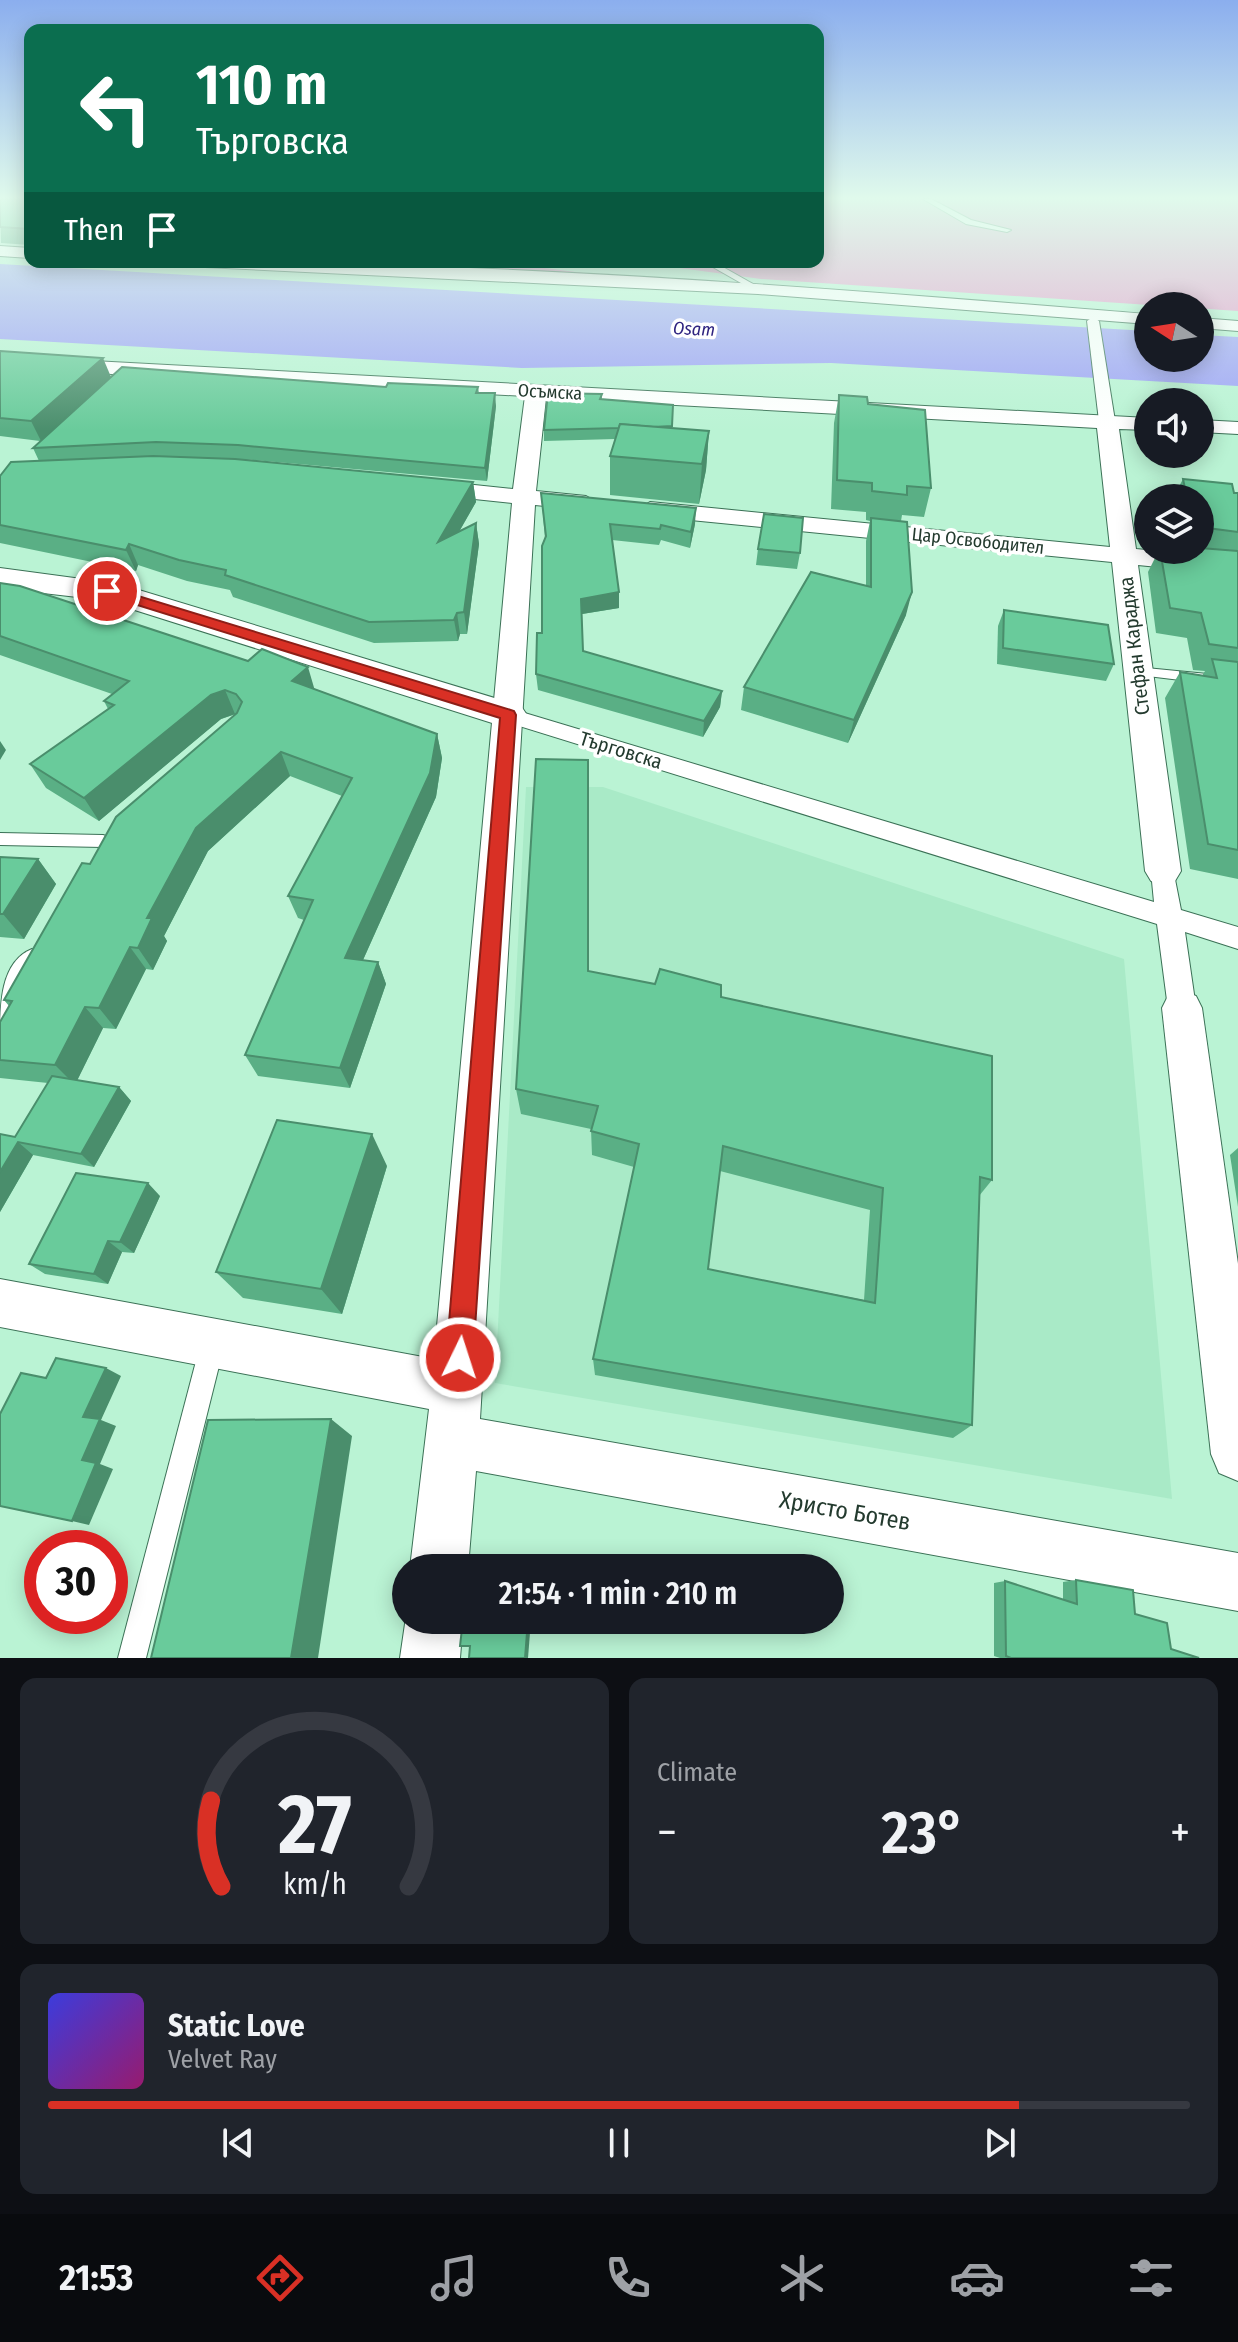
<!DOCTYPE html>
<meta charset="utf-8">
<style>
:root{--surface:#171b24;--page:#20242c;--text:#f1f3f6;--muted:#9ea1a6;--line:#363941;--accent:#d93025}
body{margin:0;font-family:"Fira Sans Condensed",sans-serif;background:var(--page);color:var(--text);height:100vh;display:flex;flex-direction:column;font-size:30px;white-space:nowrap}
*{box-sizing:border-box;margin:0}
p{font-size:26px;color:var(--muted)}
.icon{flex:none;width:44px;height:44px;fill:none;stroke:currentColor;stroke-width:2;stroke-linecap:round;stroke-linejoin:round}
.map{position:relative;height:1658px;overflow:hidden}
.panel{display:flex;flex-direction:column;gap:20px;padding:20px;background:#0d0f14;flex:1}
.panel>*{flex:none}
.guide{position:absolute;left:24px;top:24px;width:800px;height:244px;border-radius:16px;box-shadow:0 4px 20px #0003;background:#0b6e4f;color:#fff;overflow:hidden}
.needle{width:52px;rotate:282deg}
.buttons{position:absolute;left:1134px;top:292px;display:grid;gap:16px}
.buttons a{display:grid;place-items:center;width:80px;height:80px;border-radius:50%;background:var(--surface);box-shadow:0 4px 20px #0003;font-size:40px}
.speed{position:absolute;left:24px;top:1530px;display:flex;gap:16px;font-size:40px;font-weight:700;text-align:center}
.speed>*{display:grid;place-content:center;width:104px;height:104px;border-radius:50%;background:var(--surface);box-shadow:0 4px 20px #0003;line-height:1}
.speed .limit{border:12px solid #d22;background:#fff;color:#111}
.pin{position:absolute;display:grid;place-items:center;width:68px;height:68px;color:#fff;margin:-34px;border:4px solid #fff;border-radius:50%;box-shadow:0 2px 8px #0007}
.me{position:absolute;width:88px;margin:-44px;rotate:4deg;stroke-linejoin:round;filter:drop-shadow(0 0 6px #0008)}
.turn{display:flex;align-items:center;gap:28px;height:168px;padding:0 40px;font-size:36px}
.turn .icon{width:104px;height:104px;stroke-width:2.5}
.turn b{display:block;font-size:56px;line-height:68px}
.then{display:flex;align-items:center;height:76px;padding:0 40px;background:#0003;gap:16px;font-size:30px}
.big{font-size:60px;font-weight:600;line-height:1.1}
.panel .card{flex:1;display:flex;flex-direction:column;justify-content:center;gap:12px;min-width:0;padding:0 28px;border-radius:16px;background:var(--page)}
.panel .dial{align-items:center;gap:0}
.dial svg{height:208px;overflow:visible;fill:none;stroke:var(--line);stroke-width:7;stroke-linecap:round;text-anchor:middle}
.dial text{fill:var(--text);stroke:none}
.song{display:flex;align-items:center;gap:24px}
.cover{width:96px;height:96px;border-radius:12px;background:linear-gradient(135deg,hsl(240 70% 55%),hsl(320 70% 35%))}
.played{height:8px;border-radius:4px;background:linear-gradient(90deg,var(--accent) 85%,var(--line) 85%)}
.keys{display:flex;justify-content:space-around;direction:ltr}
.heat{display:flex;justify-content:space-between;align-items:center;font-size:44px;direction:ltr}
.panel .tiles{flex:1;display:grid;gap:20px;grid-template-columns:1fr 1fr}
.card:last-child{grid-column:span 2}
.trip{position:absolute;left:392px;top:1554px;width:452px;height:80px;border-radius:40px;background:var(--surface);box-shadow:0 4px 20px #0003;font-weight:600;line-height:80px;text-align:center}
.tabs{display:flex;height:128px;justify-content:space-around;align-items:center;background:#090b0e;color:var(--muted)}
.tabs .icon{width:56px;height:56px}
.tabs .current{color:var(--accent)}
.tabs b{font-size:36px;color:var(--text)}
.map>svg:first-child{display:block}
</style>
<div class="map">
<svg width="1238" height="1658" viewBox="0 0 1238 1658">
<rect width="100%" height="100%" fill="#baf3d4"/>
<!-- built -->
<path fill="#a9eac7" d="M526 787H603L1124 959 1172 1499 495 1383Z"/>
<!-- green -->
<g fill="#e69bcc">
<path d="M818 199H1238V311L761 279 635 262H818Z"/>
<path d="M332 262H498L599 275 598 276Z"/>
</g>
<!-- water -->
<path fill="#9fa4f6" d="M0 264 1148 331V358H1200V335L1238 337V386L831 363 522 368 0 339Z"/>
<g fill="none" stroke-linecap="round" stroke-linejoin="round">
<!-- service casing -->
<g stroke="#3b7156" stroke-width="2">
<g id="service">
<path d="M923 199H931L971 220 1011 230 1007 232 966 224Z"/>
<path d="M704 262H714L762 289 755 291Z"/>
<path d="M1136 667 1238 677V687L1131 674 1129 671Z"/>
<path d="M0 833 103 835 109 837 111 841 109 845 103 847 0 845Z"/>
<path d="M212 1334 220 1338 224 1346 146 1658H118L200 1346 204 1338Z"/>
</g>
</g>
<!-- pedestrian casing -->
<g stroke="#3b7156" stroke-width="2">
<g id="pedestrian">
<path d="M1093 317 1099 321 1115 421 1107 426 1099 421 1087 321Z"/>
<path d="M508 708 1154 902 1151 871 1154 864 1163 861 1172 864 1181 910 1238 927V949L1185 932 1196 1008 1192 1017 1182 1020 1172 1017 1168 1008 1157 924 500 720 497 715 500 710Z"/>
</g>
</g>
<!-- minor casing -->
<g stroke="#3b7156" stroke-width="2">
<g id="minor">
<path d="M0 246 30 248V258L0 256Z"/>
<path d="M197 262C514 262 832 289 1148 314V324L758 294 205 267Z"/>
<path d="M1200 318 1238 321V331L1200 328Z"/>
<path d="M0 356 1148 418V430L1119 429 1136 549 1238 559V575L1138 565 1181 871 1175 881 1163 885 1151 881 1145 871 1112 562 650 516 638 509 650 502 1110 547 1097 428 546 398 536 491 586 496 598 503 586 510 535 505 480 1419 1238 1553V1611L476 1471 468 1568H410L429 1409 0 1327V1279L434 1359 512 503 427 494 415 487 427 480 513 489 525 396 0 368Z"/>
<path d="M1200 420 1238 422V434L1200 432Z"/>
<path d="M32 949 46 954 51 965 14 1033 0 1038C0 1005 0 962 32 949Z"/>
<path d="M1182 991 1196 996 1202 1008 1238 1264V1481L1219 1473 1211 1454 1162 1008 1168 996Z"/>
<path d="M406 1617V1620H463L460 1658H400Z"/>
</g>
</g>
<!-- tertiary casing -->
<g stroke="#3b7156" stroke-width="2">
<path id="tertiary" d="M0 568 119 584 521 706 527 715 521 724 508 728 103 600 0 588Z"/>
</g>
<!-- service -->
<use href="#service" fill="#fff" fill-rule="evenodd"/>
<!-- pedestrian -->
<use href="#pedestrian" fill="#fff" fill-rule="evenodd"/>
<!-- minor -->
<use href="#minor" fill="#fff" fill-rule="evenodd"/>
<!-- tertiary -->
<use href="#tertiary" fill="#fff" fill-rule="evenodd"/>
</g>
<!-- wall -->
<g fill="#5aaf85" fill-rule="evenodd">
<path d="M0 199H30V245L1 243Z"/>
<path d="M0 351 111 377 386 387H478L479 393 496 406 487 481 242 459 473 482 476 502 459 532 476 523 479 544 467 634H460L458 641 374 643 233 597 230 590 187 581 138 565 136 571 0 543V476L39 461 33 448 40 441 0 436Z"/>
<path d="M602 394V400L673 405 672 428 709 431 706 470 699 504 610 495V456L615 439 544 441V430Z"/>
<path d="M839 395 868 404 931 488 924 517 902 515 901 521 906 615 848 743 741 710 744 687 866 586V541L870 521 866 520V512L831 509 834 423Z"/>
<path d="M1183 479 1238 493V879L1190 869 1165 698 1180 672 1202 676 1205 671 1193 670 1187 638 1156 633 1148 572 1159 550H1200V498H1173Z"/>
<path d="M541 493 695 524 690 548 661 540 659 545 612 540 619 608 582 614 583 651 722 691 720 707 703 737 538 690 536 674 542 633 545 538Z"/>
<path d="M1148 506V547L1140 524Z"/>
<path d="M758 549 800 553 797 569 756 565Z"/>
<path d="M0 583 315 689 437 734 442 758 436 797 363 960 378 962 386 984 350 1088 258 1076 245 1055 304 920 298 918 288 896 342 796 290 776 208 851 164 936 167 941 153 970 146 969 116 1029 103 1028 77 1080 119 1087 131 1101 94 1167 33 1155 0 1212V1134L15 1137 48 1083 0 1078V1022L9 1006 4 1000 90 864 236 714 221 719 99 821 46 788 30 764 108 709 104 701 112 694 0 655Z"/>
<path d="M1004 610 1114 664 1106 681 997 664 998 626Z"/>
<path d="M588 760 589 971 721 997 992 1180 979 1196 972 1425 953 1438 595 1375 593 1359 634 1167 592 1155 591 1129 521 1114 516 1089ZM720 1171 870 1210 864 1300 708 1269Z"/>
<path d="M0 857 38 859 56 884 24 939 0 937Z"/>
<path d="M1238 1148V1207L1230 1155Z"/>
<path d="M387 1166 342 1314 243 1298 216 1272Z"/>
<path d="M160 1196 134 1253 122 1252 108 1284 45 1274 29 1264Z"/>
<path d="M1076 1580 1135 1614 1171 1649 1199 1658H1000L994 1656V1583L1005 1581 1063 1600V1582Z"/>
</g>
<!-- shaded-wall -->
<g fill="#4a8e6c">
<path d="M103 358 111 377 41 441 31 421Z"/>
<path d="M495 393 496 406 487 481 485 468Z"/>
<path d="M709 431 706 470 699 504 702 464Z"/>
<path d="M473 482 476 502 441 563 438 542Z"/>
<path d="M696 508 695 524 690 548 691 532Z"/>
<path d="M476 523 479 544 467 634 464 612Z"/>
<path d="M129 544 138 565 136 571 126 550Z"/>
<path d="M619 592V608L582 614 581 599Z"/>
<path d="M912 592 906 615 848 743 854 720Z"/>
<path d="M457 613 460 634 458 641 454 620Z"/>
<path d="M308 667 315 691 292 681Z"/>
<path d="M225 690 235 714 221 719 99 821 84 798 211 695Z"/>
<path d="M722 691 720 707 703 737 704 721Z"/>
<path d="M437 734 442 758 436 797 354 980 345 958Z"/>
<path d="M0 741 6 750 0 760Z"/>
<path d="M281 752 290 776 208 851 164 936 167 941 153 970 138 948 147 918 196 828Z"/>
<path d="M588 760 589 790V999L588 971Z"/>
<path d="M38 859 56 884 24 939 3 914Z"/>
<path d="M130 947 146 969 116 1029 99 1008Z"/>
<path d="M378 962 386 984 350 1088 340 1068Z"/>
<path d="M85 1007 103 1028 75 1085 55 1065Z"/>
<path d="M119 1087 131 1101 94 1167 81 1154Z"/>
<path d="M372 1134 387 1166 342 1314 321 1289Z"/>
<path d="M18 1142 33 1155 0 1212V1172Z"/>
<path d="M148 1183 160 1196 134 1253 120 1242Z"/>
<path d="M108 1241 122 1252 108 1284 94 1274Z"/>
<path d="M106 1368 121 1376 101 1420 116 1426 100 1464 113 1469 89 1525 72 1521 82 1460 83 1417Z"/>
<path d="M331 1419 352 1436 318 1658H291Z"/>
<path d="M528 1620H531L528 1658H525Z"/>
</g>
<!-- building -->
<g fill="#69cb9b" stroke="#4a8e6c" stroke-width="2" fill-rule="evenodd">
<path d="M0 199H30V229L0 227Z"/>
<path d="M0 351 103 358 31 421 0 418Z"/>
<path d="M122 367 386 387 388 383 478 387 476 393H495L485 468 238 445 156 442 33 448Z"/>
<path d="M548 393 602 394 600 399 673 405 672 426 653 427 620 424 619 428 544 430Z"/>
<path d="M839 395 867 397 868 404 925 410 931 488 907 486V495L872 491V483L837 480Z"/>
<path d="M620 424 709 431 702 464 610 456Z"/>
<path d="M153 456 235 459 473 482 438 542 476 523 464 612 457 613 454 620 369 622 225 575 226 570 179 560 129 544 126 550 0 525V476L11 462Z"/>
<path d="M1183 479 1232 484 1234 493H1238V532L1200 527V498H1187Z"/>
<path d="M541 493 696 508 691 532 661 525 660 529 610 524 619 592 581 599 583 651 722 691 704 721 536 674 537 633H542V546L546 536Z"/>
<path d="M764 514 803 518 800 553 758 549Z"/>
<path d="M871 518 907 522 912 592 854 720 744 687 811 572 871 587Z"/>
<path d="M1200 548 1238 551V648L1209 644 1201 613 1170 608 1160 550H1200Z"/>
<path d="M0 583 20 586 248 661 262 649 308 667 292 681 437 734 430 773 345 958 378 962 340 1068 245 1055 313 900 288 896 352 778 281 752 196 828 147 918H152L138 948 130 947 99 1008 85 1007 55 1065 0 1060V1022L12 1001 4 1000 82 863 90 864 116 817 237 713 242 702 236 694 225 690 211 695 84 798 30 764 114 705 104 701 129 681 0 636Z"/>
<path d="M1004 610 1108 625 1114 664 1003 648Z"/>
<path d="M1212 659 1238 662V850L1208 844 1180 672 1217 678Z"/>
<path d="M536 759 588 760V971L655 984 660 969 721 985V997L992 1056V1180L980 1177 972 1425 593 1359 639 1144 591 1131 598 1106 516 1089ZM723 1146 883 1188 875 1303 708 1269Z"/>
<path d="M0 857 38 859 3 914H0Z"/>
<path d="M52 1076 119 1087 81 1154 18 1142 0 1172V1134L15 1137Z"/>
<path d="M277 1120 372 1134 321 1289 216 1272Z"/>
<path d="M76 1173 148 1183 120 1242 108 1241 94 1274 29 1264Z"/>
<path d="M56 1358 106 1368 83 1417 100 1419 82 1460 96 1463 72 1521 0 1506V1414L21 1373 46 1378Z"/>
<path d="M331 1419 291 1658H151L208 1420Z"/>
<path d="M1076 1580 1133 1590 1135 1614 1167 1623 1171 1649 1199 1658H1011L1006 1656 1005 1581 1077 1604Z"/>
<path d="M463 1620H528L525 1658H469L470 1646H460Z"/>
</g>
<!-- sky -->
<linearGradient id="sky" x2="0" y2="1"><stop stop-color="#8baeee"/><stop offset="0.46" stop-color="#e0faec"/><stop offset="1" stop-color="#e0faec" stop-opacity="0"/></linearGradient>
<rect width="1238" height="431" fill="url(#sky)"/>
<!-- route -->
<path fill="#d93025" stroke="#8d1f18" stroke-width="2" d="M102 588H112L514 711 516 715 473 1358 469 1368 460 1372 450 1368 446 1358 500 718 102 594Z"/>
<g text-anchor="middle" dominant-baseline="central" stroke-width="7" stroke-linejoin="round" paint-order="stroke">
<!-- far-water labels -->
<g font-size="18" font-style="italic" fill="#2f2480" stroke="#fff">
<text transform="translate(694 329) rotate(3)">Osam</text>
</g>
<!-- far-street labels -->
<g font-size="18" fill="#233a2e" stroke="#fff">
<text transform="translate(550 392) rotate(3)">Осъмска</text>
<text transform="translate(978 541) rotate(6)">Цар Освободител</text>
</g>
<!-- street labels -->
<g font-size="20" fill="#233a2e" stroke="#fff">
<text transform="translate(1134 646) rotate(-97)">Стефан Караджа</text>
<text transform="translate(621 750) rotate(17)">Търговска</text>
</g>
<!-- near-street labels -->
<g font-size="24" fill="#233a2e" stroke="#fff">
<text transform="translate(845 1511) rotate(10)">Христо Ботев</text>
</g>
</g>
</svg>
<div class="buttons">
<a><svg class="needle" viewBox="-14 -14 28 28"><path d="M0-13l5 13h-10z" fill="#e53935"/><path d="M0 13l5-13h-10z" fill="#9ea1a6"/></svg></a>
<a><svg class="icon" aria-label="sound" viewBox="0 0 24 24"><path d="M4 9h4l5-4v14l-5-4H4zM17 9q2 3 0 6"/></svg></a>
<a><svg class="icon" aria-label="layers" viewBox="0 0 24 24"><path d="M12 4l9 5-9 5-9-5zM3 14l9 5 9-5"/></svg></a>
</div>
<div class="speed"><div class="limit">30</div></div>
<div class="pin" style="left:107px;top:591px;background:#d93025"><svg class="icon" aria-label="arrive" viewBox="0 0 24 24"><path d="M6 21V4h12l-3 4 3 4H6"/></svg></div>
<svg class="me" style="left:460px;top:1358px" viewBox="-20 -20 40 40"><circle r="17" fill="#d93025" stroke="#fff" stroke-width="3"/><path d="M0-11L8 9 0 5-8 9z" fill="#fff"/></svg>
<div class="trip">21:54 · 1 min · 210 m</div>
<div class="guide">
<div class="turn"><svg class="icon" aria-label="left" viewBox="0 0 24 24"><path d="M17 20v-9H6M10 6l-5 5 5 5"/></svg><div><b>110 m</b>Търговска</div></div>
<div class="then">Then<svg class="icon" aria-label="arrive" viewBox="0 0 24 24"><path d="M6 21V4h12l-3 4 3 4H6"/></svg></div>
</div>
</div>
<section class="panel">
<div class="tiles">
<div class="card dial"><svg viewBox="0 0 100 80">
<path d="M14 69A42 42 0 1 1 86 69"/>
<path d="M14 69A42 42 0 0 1 10 36" stroke="#d93025"/>
<text x="50" y="56" font-size="32" font-weight="700">27</text>
<text x="50" y="72" font-size="11">km/h</text>
</svg></div>
<div class="card"><p>Climate</p>
<div class="heat"><a>−</a><b class="big">23°</b><a>+</a></div>
</div>
<div class="card">
<div class="song"><i class="cover"></i><div><b>Static Love</b><p>Velvet Ray</p></div></div>
<div class="played"></div>
<div class="keys"><svg class="icon" aria-label="previous" viewBox="0 0 24 24"><path d="M18 5L8 12l10 7zM5 5v14"/></svg><svg class="icon" aria-label="pause" viewBox="0 0 24 24"><path d="M8 5v14M16 5v14"/></svg><svg class="icon" aria-label="next" viewBox="0 0 24 24"><path d="M6 5l10 7-10 7zM19 5v14"/></svg></div>
</div>
</div>
</section>
<nav class="tabs">
<b>21:53</b>
<svg class="icon current" aria-label="directions" viewBox="0 0 24 24"><path d="M12 3l9 9-9 9-9-9zM9 14v-3h6M13 9l2 2-2 2"/></svg>
<svg class="icon" aria-label="music" viewBox="0 0 24 24"><path d="M9 18V5l10-2v13"/><circle cx="6" cy="18" r="3"/><circle cx="16" cy="16" r="3"/></svg>
<svg class="icon" aria-label="phone" viewBox="0 0 24 24"><path d="M5 4h4l2 5-3 2q2 4 5 5l2-3 5 2v4C11 20 4 13 5 4z"/></svg>
<svg class="icon" aria-label="climate" viewBox="0 0 24 24"><path d="M12 3v18M4 7l16 10M4 17L20 7"/></svg>
<svg class="icon" aria-label="car" viewBox="0 0 24 24"><path d="M5 17H2v-5l4-1 3-4h7l3 4 3 1v5h-3M9 17h6M6 11h13"/><circle cx="7" cy="17" r="2"/><circle cx="17" cy="17" r="2"/></svg>
<svg class="icon" aria-label="filters" viewBox="0 0 24 24"><path d="M4 7h16M4 17h16"/><circle cx="9" cy="7" r="2"/><circle cx="15" cy="17" r="2"/></svg>
</nav>
